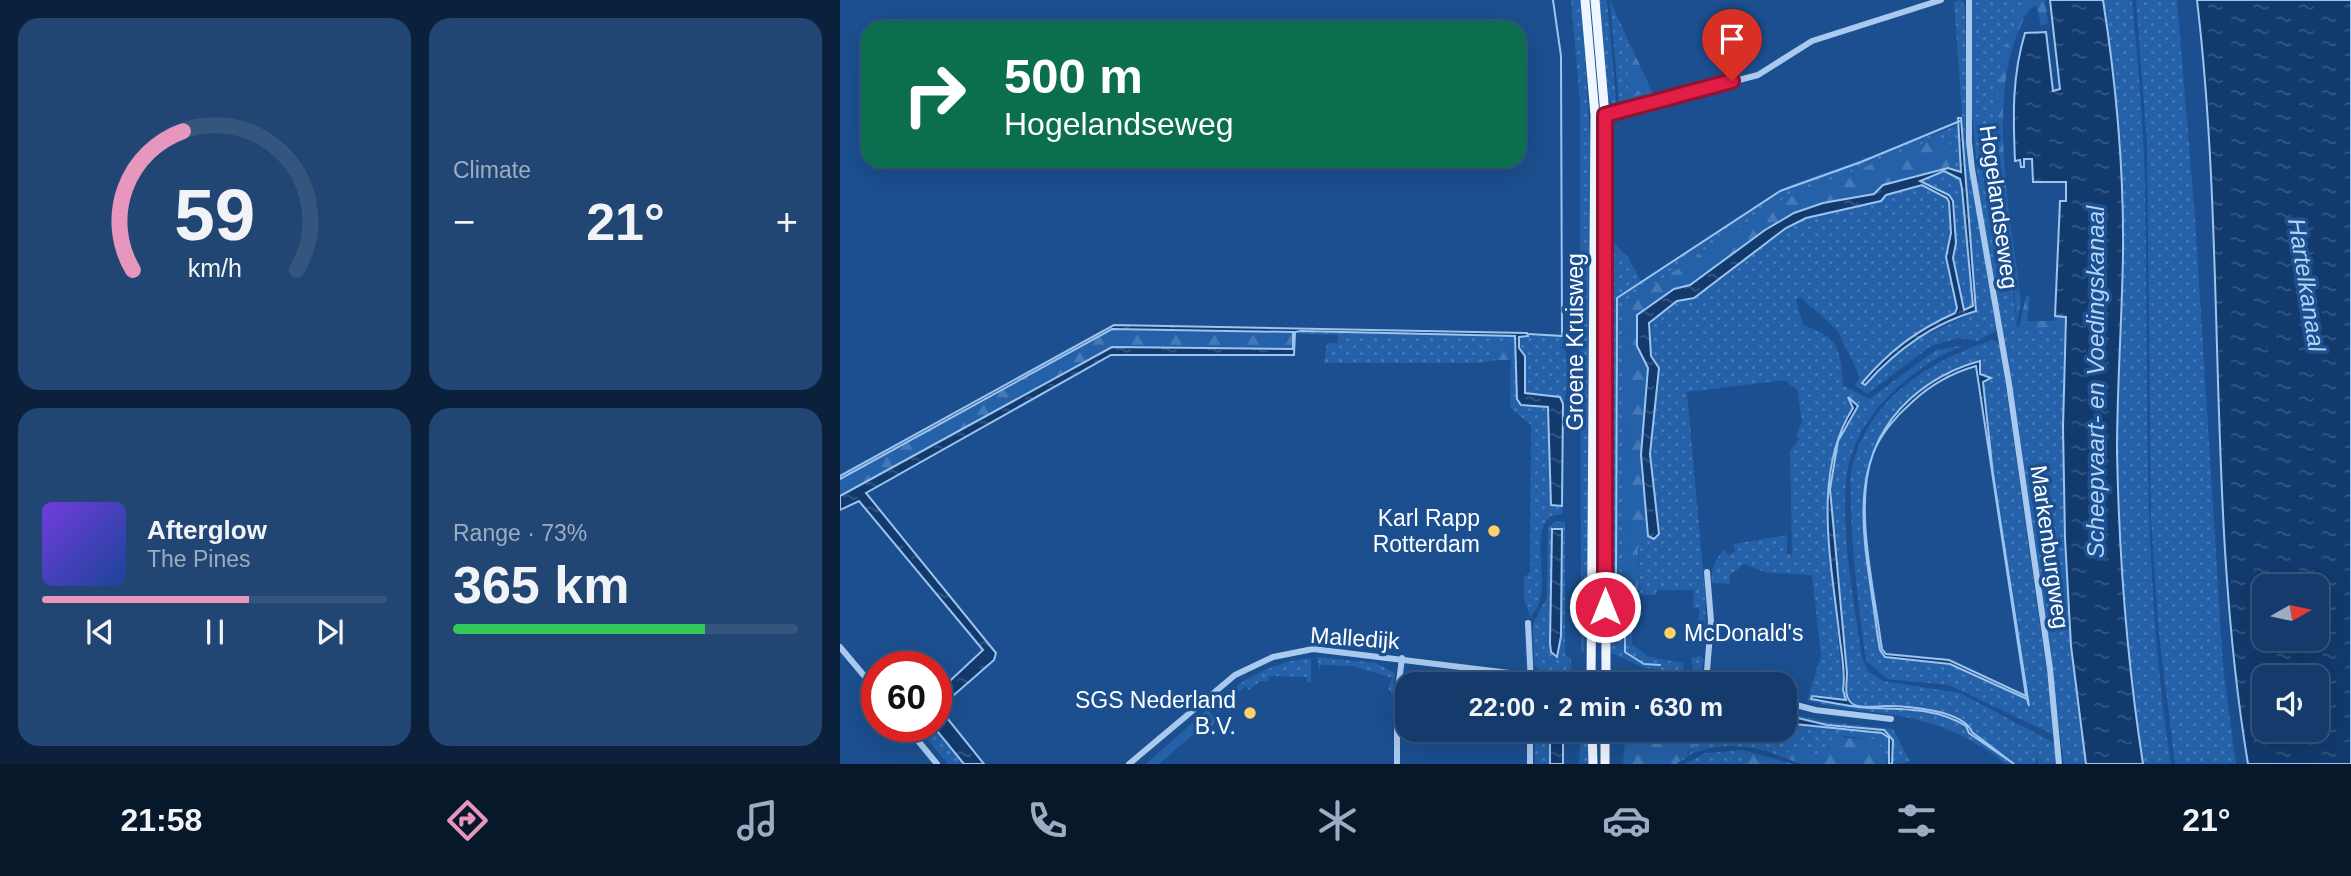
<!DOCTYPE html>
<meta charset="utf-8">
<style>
:root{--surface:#143b6b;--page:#214673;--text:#f1f3f6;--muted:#9dadc1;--line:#33557e;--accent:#e797bd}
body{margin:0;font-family:Helvetica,sans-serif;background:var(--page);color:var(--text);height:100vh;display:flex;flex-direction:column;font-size:26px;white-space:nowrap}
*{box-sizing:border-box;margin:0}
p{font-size:23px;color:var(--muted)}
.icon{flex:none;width:38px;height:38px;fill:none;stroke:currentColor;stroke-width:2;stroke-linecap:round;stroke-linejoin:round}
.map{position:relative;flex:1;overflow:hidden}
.sheet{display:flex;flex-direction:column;gap:18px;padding:18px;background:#0b203b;width:840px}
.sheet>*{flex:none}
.hud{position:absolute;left:21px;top:21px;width:665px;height:147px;border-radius:21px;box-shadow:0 7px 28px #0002,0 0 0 2px var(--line);background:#0b6e4f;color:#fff;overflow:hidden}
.needle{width:46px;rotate:81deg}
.buttons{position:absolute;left:1412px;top:574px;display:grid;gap:14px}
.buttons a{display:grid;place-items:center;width:77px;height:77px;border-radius:14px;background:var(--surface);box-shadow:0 7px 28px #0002,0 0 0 2px var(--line);font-size:35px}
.speed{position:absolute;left:21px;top:651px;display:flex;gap:14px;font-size:35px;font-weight:700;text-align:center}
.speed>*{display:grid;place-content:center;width:91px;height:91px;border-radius:50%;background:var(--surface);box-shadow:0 7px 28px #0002,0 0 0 2px var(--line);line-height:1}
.speed .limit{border:10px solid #d22;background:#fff;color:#111}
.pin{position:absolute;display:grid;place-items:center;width:60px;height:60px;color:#fff;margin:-72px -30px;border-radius:50% 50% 50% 0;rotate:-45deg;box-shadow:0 0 7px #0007}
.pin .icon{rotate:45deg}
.me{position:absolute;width:77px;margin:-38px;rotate:0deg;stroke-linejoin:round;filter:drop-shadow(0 0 5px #0008)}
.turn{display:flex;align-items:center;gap:24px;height:147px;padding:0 28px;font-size:32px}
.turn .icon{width:91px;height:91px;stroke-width:2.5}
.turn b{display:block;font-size:49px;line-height:60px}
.big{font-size:52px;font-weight:800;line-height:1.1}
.sheet .tile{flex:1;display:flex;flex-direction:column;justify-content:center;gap:10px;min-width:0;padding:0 24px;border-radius:21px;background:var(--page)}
.sheet .dial{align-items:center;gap:0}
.dial svg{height:182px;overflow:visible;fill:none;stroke:var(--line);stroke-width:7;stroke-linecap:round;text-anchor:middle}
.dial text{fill:var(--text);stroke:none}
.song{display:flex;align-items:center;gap:21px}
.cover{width:84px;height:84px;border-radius:10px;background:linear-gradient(135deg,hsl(260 70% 55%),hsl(220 70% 35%))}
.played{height:7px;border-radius:4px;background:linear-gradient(90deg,var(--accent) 60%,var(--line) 60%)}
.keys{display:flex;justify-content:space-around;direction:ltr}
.heat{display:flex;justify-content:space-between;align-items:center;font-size:38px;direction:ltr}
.charge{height:10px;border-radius:5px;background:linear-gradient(90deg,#34c759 73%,var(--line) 0)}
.sheet .tiles{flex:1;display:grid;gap:18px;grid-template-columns:repeat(2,1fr)}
.trip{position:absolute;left:555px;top:672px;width:402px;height:70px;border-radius:21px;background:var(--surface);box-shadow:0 7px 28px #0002,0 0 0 2px var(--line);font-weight:800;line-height:70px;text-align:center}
.tabs{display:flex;height:112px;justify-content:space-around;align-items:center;background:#08182b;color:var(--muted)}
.tabs .icon{width:49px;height:49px}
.tabs .on{color:var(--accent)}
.tabs b{font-size:32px;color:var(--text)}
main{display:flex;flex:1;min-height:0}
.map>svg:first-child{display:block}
</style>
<main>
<section class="sheet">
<div class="tiles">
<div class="tile dial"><svg viewBox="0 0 100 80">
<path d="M14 69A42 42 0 1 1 86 69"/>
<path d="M14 69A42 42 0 0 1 36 8" stroke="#e797bd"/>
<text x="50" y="56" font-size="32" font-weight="700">59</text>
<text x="50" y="72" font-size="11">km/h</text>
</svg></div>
<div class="tile"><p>Climate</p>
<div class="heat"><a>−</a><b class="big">21°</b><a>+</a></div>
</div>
<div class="tile">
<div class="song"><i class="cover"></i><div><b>Afterglow</b><p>The Pines</p></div></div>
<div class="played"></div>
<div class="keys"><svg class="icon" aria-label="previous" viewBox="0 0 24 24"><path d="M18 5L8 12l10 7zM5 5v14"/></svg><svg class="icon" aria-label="pause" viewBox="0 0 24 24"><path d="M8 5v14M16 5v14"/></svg><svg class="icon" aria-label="next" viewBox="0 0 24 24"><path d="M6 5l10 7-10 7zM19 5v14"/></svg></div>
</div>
<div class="tile"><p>Range · 73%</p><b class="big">365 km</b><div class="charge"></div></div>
</div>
</section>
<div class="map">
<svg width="1511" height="764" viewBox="0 0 1511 764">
<defs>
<pattern id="grass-dots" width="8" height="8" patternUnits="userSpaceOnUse" patternTransform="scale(1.75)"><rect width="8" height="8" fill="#2461a8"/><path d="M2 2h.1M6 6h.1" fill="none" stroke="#4579b5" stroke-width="1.8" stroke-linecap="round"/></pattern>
<pattern id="forest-firs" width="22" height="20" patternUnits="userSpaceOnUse" patternTransform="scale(1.75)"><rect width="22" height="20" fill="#2461a8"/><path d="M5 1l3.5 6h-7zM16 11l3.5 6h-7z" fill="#4579b5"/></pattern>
<pattern id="water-ripples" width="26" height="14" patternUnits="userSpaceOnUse" patternTransform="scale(1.75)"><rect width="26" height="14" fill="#123a6d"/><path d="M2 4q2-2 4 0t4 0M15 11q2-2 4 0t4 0" fill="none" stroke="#365883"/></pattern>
</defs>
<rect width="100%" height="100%" fill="#1b4f8f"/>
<!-- grass -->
<g fill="url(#grass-dots)" fill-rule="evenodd">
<path d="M731 0H741L751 153 750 493 744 652 741 653 740 102Z"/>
<path d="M759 0H767L777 110 768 99Z"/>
<path d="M770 0 788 40V97L812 91 814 97 779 104Z"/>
<path d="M1121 0 1125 6 1128 153 1158 330 1137 341 1118 338 1091 346 1027 394 1015 385 1020 377 997 330 960 297 956 299 963 325C1000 338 1000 348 1003 385L1029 399 1096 350 1126 345C1100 354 1079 368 1058 387 1037 406 1020 428 1011 456 995 506 1015 605 1022 658L1029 672 1043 681 1120 693 1216 744 1217 764H1198L1196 752V764H1174L1115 717 1076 707 1022 706C1046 713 1119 704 1130 733L1171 764H1166C1094 708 1049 719 967 701L981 656 972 575 927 573 904 564 890 575V584L872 583C870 570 875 559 884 550L889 555 895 551 893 544 947 535V554H952L950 451 959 439 956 436 962 421 957 390 944 380 847 392 865 592 866 642 858 644 859 608H853L854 590H817L816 595H793L792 644 807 656 843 663 844 670H853L851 658 861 656 864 660 861 671 850 673 805 668 769 652V239L788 257 801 281 948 186 1119 125 1122 173 1109 168 1112 147 1097 138 939 201 787 303 784 581 798 594 799 545 808 536 814 539 819 534 810 454 819 368 810 350 812 318 838 301 854 298 946 228 965 218 1041 201 1045 195 1082 185 1108 198 1109 202 1111 233 1106 257 1118 307 1115 313C1074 332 1051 347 1025 385L1069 343 1136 311 1114 2ZM1018 406 998 441 990 489 1007 673C1006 688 1005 700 1019 707L971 699 972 696 1006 700 1003 690 990 554 988 480 996 440 1005 419Z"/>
<path d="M1131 0H1190C1131 86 1168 228 1177 327L1225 328C1222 474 1225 619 1246 764H1224L1179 429 1138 186 1132 112Z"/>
<path d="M1263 0H1292C1298 64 1304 127 1305 191 1309 383 1301 574 1331 764H1303L1291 673 1281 546 1277 452 1283 252 1277 123Z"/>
<path d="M1296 0H1337L1355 218 1383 667 1396 764H1335L1319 634 1311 519 1307 144Z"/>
<path d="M760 130 761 131V644H757Z"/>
<path d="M1103 171 1120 179 1122 189 1133 307 1124 310 1113 258 1116 243 1113 201 1080 181Z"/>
<path d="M461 331 675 336 681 405H706L708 409 716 507 722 506 723 514 711 516C686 535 717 592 690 617L684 599V578L690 572 691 425 670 408 671 342 653 341 656 360 640 363H484L487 343H498V335L461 334Z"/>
<path d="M689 334 722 335C727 356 731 383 723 404L722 401 685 393 684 353 679 348V336Z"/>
<path d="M1152 340 1158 342 1160 347 1216 736 1109 685 1047 679 1026 661C1019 610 1012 558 1011 506 1011 494 1009 480 1012 468 1028 399 1089 361 1152 340ZM1140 361V375L1149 378 1143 382 1153 474 1189 706 1187 699C1163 688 1139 673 1113 665 1087 658 1062 665 1040 650 1025 519 987 419 1140 361Z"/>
<path d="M725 521V655L731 659V670L702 672 694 665 693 624 707 597 708 528 714 522ZM714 529H722L721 636 716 657 710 643Z"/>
<path d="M477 657 536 663 555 673 553 695 548 688 552 678 513 666 481 665 479 671Z"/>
<path d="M471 658V682H467V677L429 676 428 681 419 682 409 690 405 686 378 712 371 706C402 680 430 662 471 658Z"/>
<path d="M945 712 987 722 1053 729 1070 762 1052 764 1053 740 1044 730 987 725 945 715Z"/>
<path d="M945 723 1042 733 1050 743 1049 764 1048 756 1041 754 1034 739 1004 736 975 756 947 753 945 758C917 746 886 742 856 752 846 756 842 764 831 764L850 753 856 744 907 734 906 730H945Z"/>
<path d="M76 726H93L124 764H108Z"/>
<rect x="695" y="730" width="15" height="34"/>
<path d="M741 730H748L749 764H739Z"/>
<path d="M903 750V764H844L865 753Z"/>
</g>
<!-- forest -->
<g fill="url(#forest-firs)">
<path d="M1190 0H1205L1208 23 1201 26 1197 6C1187 8 1185 17 1181 25 1146 98 1171 221 1181 301L1177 322C1173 283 1169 243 1164 204 1157 135 1145 59 1190 0Z"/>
<path d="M788 40 812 91 788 98Z"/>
<path d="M1097 138H1105C1115 147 1112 156 1109 168L1039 188 1034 194 983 203 943 218 850 285 834 289 797 315 804 362 808 368 801 475 808 536 798 548V595L784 581 787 303 939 201Z"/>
<path d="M1190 295 1187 321H1214L1215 316 1226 317 1225 328H1179L1186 296Z"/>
<path d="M272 329 453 331V349L272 347 0 496V479Z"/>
<path d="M653 341 671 342 670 360H656Z"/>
<path d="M368 709 375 720C369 735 361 730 354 734L319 764H306Z"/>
<path d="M786 730H906L907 734 898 742 857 744 837 764H783Z"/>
<path d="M993 737 1034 739 1040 745 1041 754 1048 756 1047 764H962L945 758 947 753C957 747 967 748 975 756L983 749 989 748Z"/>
<path d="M903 750 953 764H903Z"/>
</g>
<!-- water -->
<g fill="url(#water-ripples)" stroke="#9cc4f0" stroke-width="2" fill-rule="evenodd">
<path d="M1210 0H1263C1276 83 1284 170 1283 254 1282 320 1277 386 1277 451 1279 556 1287 661 1303 764H1246L1231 646 1225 538 1223 427 1226 317 1215 316 1220 201H1226V182H1193L1192 159H1184V167H1181L1180 160 1175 161C1173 115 1172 76 1185 33L1206 32 1213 91 1220 89Z"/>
<path d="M1357 0H1511V764H1408C1366 512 1387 253 1357 0ZM1424 586H1477V639H1424ZM1424 677H1477V730H1424Z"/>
<path d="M1118 118H1121L1136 311C1091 324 1056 350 1025 385L1022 383C1049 351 1077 330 1115 313L1117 308 1106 257 1111 233 1109 202 1107 198 1082 185 1046 195 1041 201 966 218 946 228 854 298 837 301 809 323 811 356 819 368 810 454 819 534 814 539 808 536 801 455 808 368 797 346V315L834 289 850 285 925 230 954 213 983 203 1034 194 1043 185 1108 168 1121 172ZM1104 171 1120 179 1122 189 1133 306 1124 310 1113 258 1116 243 1113 201 1109 195 1080 181Z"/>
<path d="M274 325 687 333 688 336 679 337V348L685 356V393L720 397 723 404 722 506 711 505 708 407 681 405 677 399 675 336 461 331 455 332 454 355H271L26 493 156 653 154 660 99 708 144 764H124L93 726H96V694L143 650 19 501 0 510V496L272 347 453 349V332L272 329 0 479V476Z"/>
<path d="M1140 361V374L1151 378 1143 382 1153 474 1189 706 1187 699 1110 664 1045 657 1040 650 1037 632C1027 549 1000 463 1070 399 1090 381 1114 368 1140 361ZM1136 366 1186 696 1109 660 1046 654 1042 649 1040 636C1033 584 1014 504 1033 454 1040 435 1056 416 1071 403 1090 385 1111 373 1136 366Z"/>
<path d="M1008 397 1018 406 998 441 990 489 1007 673C1007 683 1003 698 1013 704 1021 709 1037 706 1046 706 1067 706 1123 710 1132 732L1174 764 1129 733 1126 726C1097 708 1063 709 1030 708 1011 707 990 702 971 699L972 696 1006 700 1003 690C1006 672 1001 651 999 632 991 560 972 472 1013 408Z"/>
<path d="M712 529H722L721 636 717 657 711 652 710 643Z"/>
<path d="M945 715 987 725 1044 730 1053 740 1052 764H1049V738L1042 733 945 723Z"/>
<rect x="710" y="730" width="13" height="34"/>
</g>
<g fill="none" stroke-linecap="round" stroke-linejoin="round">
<!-- stream -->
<g stroke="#9cc4f0" stroke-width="2">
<path d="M689 334 722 336 721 56 713 0"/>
<path d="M820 665 804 664 785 652V595L776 588 777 298 940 191 1021 162 1120 121"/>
</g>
<!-- minor -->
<g stroke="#a9c9ee" stroke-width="6">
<path d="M1129 0V142L1132 169 1169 384 1210 669 1219 764"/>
<path d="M764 115 918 75 972 41 1101 0"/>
<path d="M688 623 691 684"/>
<path d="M0 647 37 691"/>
<path d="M713 677 766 673 862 684"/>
<path d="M866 684 871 621 867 572"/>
<path d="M945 702 975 710 1051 719"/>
<path d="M66 726 97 764"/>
<path d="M289 764 395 675 433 657 473 649 719 679 778 681 798 677"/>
<path d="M557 764V698L562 658"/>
<path d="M690 764V730"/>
</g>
<!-- primary -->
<g stroke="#f0f6ff" stroke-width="9">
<path d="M745 0 755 115 751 684"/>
<path d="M755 0 765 115 766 684"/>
<path d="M752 730 753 764"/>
<path d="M765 764V730"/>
</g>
</g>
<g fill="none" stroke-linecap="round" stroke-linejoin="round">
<!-- route casing -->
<g stroke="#92132f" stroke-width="18">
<path id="route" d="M765 607V115L892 81"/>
</g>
<!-- route -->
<use href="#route" stroke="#e11d48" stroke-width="12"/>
</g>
<!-- markers -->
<g fill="#ffd166" stroke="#1b4f8f" stroke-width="2.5">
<circle cx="654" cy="531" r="7"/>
<circle cx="830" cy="633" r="7"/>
<circle cx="410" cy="713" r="7"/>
</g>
<g text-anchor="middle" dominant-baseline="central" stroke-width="7" stroke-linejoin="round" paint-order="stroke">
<!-- street labels -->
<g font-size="23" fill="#fff" stroke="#1b4f8f">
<text transform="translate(1159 207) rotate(82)">Hogelandseweg</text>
<text transform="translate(735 342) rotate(-90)">Groene Kruisweg</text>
<text transform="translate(1210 547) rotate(82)">Markenburgweg</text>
<text transform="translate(515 638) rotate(4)">Malledijk</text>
</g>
<!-- poi labels -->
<g font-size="23" fill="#fff" stroke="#1b4f8f" text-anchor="end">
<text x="640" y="518">Karl Rapp<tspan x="640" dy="26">Rotterdam</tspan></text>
<text x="844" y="633" text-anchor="start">McDonald's</text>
<text x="396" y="700">SGS Nederland<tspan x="396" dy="26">B.V.</tspan></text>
</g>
<!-- water labels -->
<g font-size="24" font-style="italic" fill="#b5d3f5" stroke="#1b4f8f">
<text transform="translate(1467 285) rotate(81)">Hartelkanaal</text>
<text transform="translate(1255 382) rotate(-90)">Scheepvaart- en Voedingskanaal</text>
</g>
</g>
</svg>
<div class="buttons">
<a><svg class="needle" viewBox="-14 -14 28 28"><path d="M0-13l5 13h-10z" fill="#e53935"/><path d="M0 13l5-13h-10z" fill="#9dadc1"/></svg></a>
<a><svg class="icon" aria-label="sound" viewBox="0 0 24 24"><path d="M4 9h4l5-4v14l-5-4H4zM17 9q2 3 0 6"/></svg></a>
</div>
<div class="speed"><div class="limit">60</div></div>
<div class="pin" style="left:892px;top:81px;background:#d93025"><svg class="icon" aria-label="arrive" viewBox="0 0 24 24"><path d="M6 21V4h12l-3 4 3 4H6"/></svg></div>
<svg class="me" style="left:765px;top:607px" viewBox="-20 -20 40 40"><circle r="17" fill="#e11d48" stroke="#fff" stroke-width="3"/><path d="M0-11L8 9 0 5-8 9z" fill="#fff"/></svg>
<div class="trip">22:00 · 2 min · 630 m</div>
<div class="hud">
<div class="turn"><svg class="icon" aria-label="right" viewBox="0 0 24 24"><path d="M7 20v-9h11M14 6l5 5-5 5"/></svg><div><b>500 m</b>Hogelandseweg</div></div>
</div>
</div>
</main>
<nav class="tabs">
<b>21:58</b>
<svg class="icon on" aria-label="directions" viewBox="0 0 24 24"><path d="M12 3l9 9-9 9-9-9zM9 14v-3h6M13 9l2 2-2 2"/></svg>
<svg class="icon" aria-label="music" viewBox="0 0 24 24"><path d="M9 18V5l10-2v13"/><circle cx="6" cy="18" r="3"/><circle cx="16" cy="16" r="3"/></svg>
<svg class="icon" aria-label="phone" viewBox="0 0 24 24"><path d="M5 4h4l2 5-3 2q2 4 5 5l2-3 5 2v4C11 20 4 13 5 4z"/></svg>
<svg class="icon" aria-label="climate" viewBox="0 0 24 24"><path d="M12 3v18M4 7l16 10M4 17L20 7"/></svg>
<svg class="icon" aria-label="car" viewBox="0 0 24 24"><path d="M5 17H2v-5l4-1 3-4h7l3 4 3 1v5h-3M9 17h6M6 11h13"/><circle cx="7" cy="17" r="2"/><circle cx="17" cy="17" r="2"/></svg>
<svg class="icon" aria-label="filters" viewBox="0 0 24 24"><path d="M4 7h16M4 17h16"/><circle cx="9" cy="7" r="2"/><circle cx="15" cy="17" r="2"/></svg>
<b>21°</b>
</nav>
